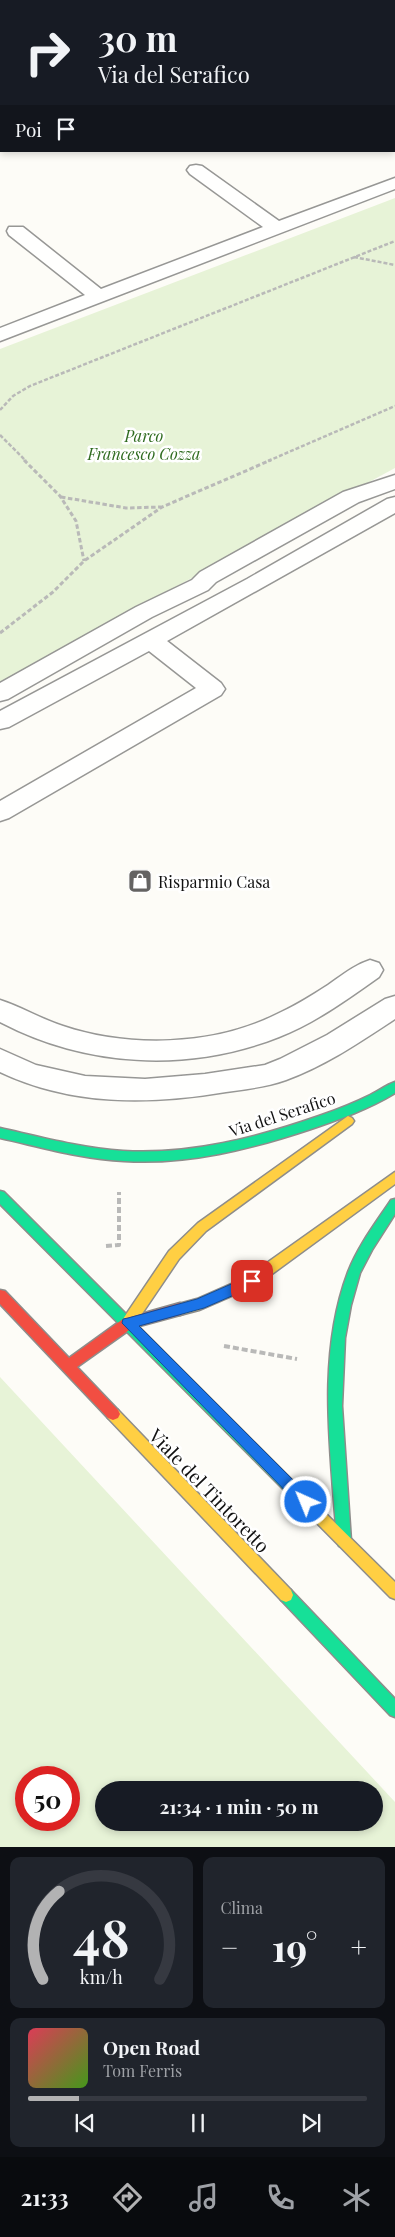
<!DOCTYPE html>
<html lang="it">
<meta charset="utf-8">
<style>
:root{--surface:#171b24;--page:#20242c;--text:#f1f3f6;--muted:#9ea1a6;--line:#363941;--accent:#b2b2b3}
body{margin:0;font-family:"Playfair Display",serif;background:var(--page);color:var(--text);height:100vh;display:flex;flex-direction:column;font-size:19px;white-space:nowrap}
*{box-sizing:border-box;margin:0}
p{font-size:16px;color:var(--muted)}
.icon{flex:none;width:28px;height:28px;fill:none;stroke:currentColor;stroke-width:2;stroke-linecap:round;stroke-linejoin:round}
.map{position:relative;height:1847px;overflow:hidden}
.side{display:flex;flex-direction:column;gap:10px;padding:10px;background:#0d0f14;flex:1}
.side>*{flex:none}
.banner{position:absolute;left:0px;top:0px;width:395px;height:152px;box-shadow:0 2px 8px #0003;background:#171b24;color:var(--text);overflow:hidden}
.speed{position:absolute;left:15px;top:1766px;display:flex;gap:10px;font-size:25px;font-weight:700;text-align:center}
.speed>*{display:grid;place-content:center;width:65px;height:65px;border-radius:50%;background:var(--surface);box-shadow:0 2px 8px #0003;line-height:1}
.speed .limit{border:8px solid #d22;background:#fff;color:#111}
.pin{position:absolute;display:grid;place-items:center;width:42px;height:42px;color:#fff;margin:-21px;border-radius:10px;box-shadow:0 2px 8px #0006}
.me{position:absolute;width:55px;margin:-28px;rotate:316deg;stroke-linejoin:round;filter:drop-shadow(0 0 4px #0008)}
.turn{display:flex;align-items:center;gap:18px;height:105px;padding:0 15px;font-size:22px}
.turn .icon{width:65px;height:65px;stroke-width:2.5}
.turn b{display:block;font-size:35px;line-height:42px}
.then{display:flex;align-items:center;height:48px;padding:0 15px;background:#0003;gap:10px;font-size:19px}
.big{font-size:38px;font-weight:700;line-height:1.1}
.side .card{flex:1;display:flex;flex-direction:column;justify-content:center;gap:8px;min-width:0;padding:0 18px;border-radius:10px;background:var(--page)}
.side .dial{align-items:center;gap:0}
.dial svg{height:130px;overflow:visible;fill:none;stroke:var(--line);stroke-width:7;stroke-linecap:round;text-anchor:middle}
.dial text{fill:var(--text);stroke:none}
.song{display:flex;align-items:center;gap:15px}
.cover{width:60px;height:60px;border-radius:8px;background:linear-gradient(135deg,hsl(350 70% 55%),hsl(100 70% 35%))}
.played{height:5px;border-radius:2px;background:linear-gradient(90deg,var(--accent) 15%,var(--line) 15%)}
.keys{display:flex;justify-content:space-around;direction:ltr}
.heat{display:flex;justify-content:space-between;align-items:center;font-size:28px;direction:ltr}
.side .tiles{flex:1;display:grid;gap:10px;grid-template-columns:1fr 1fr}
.card:last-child{grid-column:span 2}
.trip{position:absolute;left:95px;top:1781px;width:288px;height:50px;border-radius:25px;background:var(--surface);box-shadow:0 2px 8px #0003;font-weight:700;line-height:50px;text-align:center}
.tabs{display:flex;height:80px;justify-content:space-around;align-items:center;background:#090b0e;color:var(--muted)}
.tabs .icon{width:35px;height:35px}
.tabs .on{color:var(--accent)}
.tabs b{font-size:22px;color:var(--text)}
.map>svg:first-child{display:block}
</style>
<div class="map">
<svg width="395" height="1847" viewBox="0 0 395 1847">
<rect width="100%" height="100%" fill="#fdfcf7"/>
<!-- green -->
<g fill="#e7f3d7" fill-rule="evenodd">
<path d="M395 198V468L0 682V349Z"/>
<path d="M0 1377 395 1802V1847H0ZM26 1778H69V1820H26ZM104 1790H374V1822H104Z"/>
</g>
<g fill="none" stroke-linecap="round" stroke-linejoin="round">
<!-- lane casing -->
<g stroke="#979795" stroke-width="3">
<g id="lane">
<rect x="394" y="117" width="1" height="11"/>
<path d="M196 165 202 166 279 221 395 178V189L0 341V328L85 295 9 235 7 231 9 227H23L101 289 263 227 190 174 187 170 190 166Z"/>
<path d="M395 475V489L359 502 216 582 208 590 152 617 8 699 0 701V683L136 607 192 580 200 572 343 492Z"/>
<path d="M395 497V513L167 641 221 683 225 689 221 695 9 818 0 821V801L196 688 149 651 9 727 0 729V711L247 579 387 499Z"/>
<path d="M370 960 379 963 383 970 379 977C348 999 315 1023 279 1037 188 1073 86 1067 0 1022V1000C22 1007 41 1019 63 1026 128 1048 213 1046 275 1015 293 1007 311 996 328 985 341 976 354 965 370 960Z"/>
<path d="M395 996V1019C360 1042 325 1066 286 1080 267 1087 247 1089 226 1092 149 1105 72 1106 0 1072V1049L36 1065 85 1076 145 1079 205 1074 265 1065 280 1059 327 1035 385 999Z"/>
</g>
</g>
<!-- street casing -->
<g stroke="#979795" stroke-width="2">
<g id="street">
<path d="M219 0H238L239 1H220Z"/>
<rect x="0" y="127" width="1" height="12"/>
</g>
</g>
<!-- fast casing -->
<g stroke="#8e8d8b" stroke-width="3">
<g id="fast">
<path d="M395 1082V1093C369 1109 340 1119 311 1129 251 1149 188 1165 124 1161 82 1159 41 1147 0 1138V1128C40 1137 81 1148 123 1151 190 1155 256 1138 319 1116 336 1110 352 1104 368 1096 377 1092 386 1085 395 1082Z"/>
<path d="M0 1191 4 1192 313 1501 315 1505 313 1509 308 1511 303 1509 0 1204Z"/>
<path d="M395 1199V1214L372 1250 360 1273 351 1305 345 1338 342 1406 351 1541 349 1546 344 1547 339 1546 337 1541C331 1453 316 1357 348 1272 358 1246 375 1224 391 1200Z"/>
<path d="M286 1588 291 1590 395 1699V1717L390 1715 281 1600 279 1595 281 1590Z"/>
</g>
</g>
<!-- slow casing -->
<g stroke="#8e8d8b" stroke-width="3">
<g id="slow">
<path d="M348 1116 352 1118 354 1121 352 1124 206 1231 179 1259 133 1327 128 1329 123 1327 121 1323 123 1319 169 1251 198 1223Z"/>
<path d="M395 1172V1184L257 1285 199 1310 180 1315 175 1313 173 1309 175 1305 197 1299 247 1277Z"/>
<path d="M113 1408 118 1410 291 1590 293 1595 291 1600 286 1602 281 1600 108 1418 106 1414 108 1410Z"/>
<path d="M308 1499 313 1501 395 1582V1599L390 1597 303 1509 301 1505 303 1501Z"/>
</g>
</g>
<!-- jam casing -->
<g stroke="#8e8d8b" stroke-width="3">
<path id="jam" d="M0 1290 5 1291 69 1358 123 1319 180 1303 185 1305 187 1309 185 1313 180 1315 132 1328 77 1367 118 1410 120 1414 118 1418 113 1420 108 1418 0 1304Z"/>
</g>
<!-- path-far2 -->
<g stroke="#b9b9b8" stroke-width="2.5" stroke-dasharray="4 2" stroke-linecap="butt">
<path d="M354 257 395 265"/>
<path d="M0 410 13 396 30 386 395 241"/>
<path d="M0 435 26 461"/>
<path d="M268 461 395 406"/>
</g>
<!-- path-far1 -->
<g stroke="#b9b9b8" stroke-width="3" stroke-dasharray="4.5 2.5" stroke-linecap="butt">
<path d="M24 460 60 496 76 521 84 561"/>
<path d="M61 497 126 508 161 507"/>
<path d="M0 633 53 592 84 561 162 507 271 460"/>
</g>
<!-- path -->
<g stroke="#b9b9b8" stroke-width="4" stroke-dasharray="6 3" stroke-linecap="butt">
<path d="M106 1246 119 1245V1192"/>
<path d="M224 1346 297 1359"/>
</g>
<!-- lane -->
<use href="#lane" fill="#fffffe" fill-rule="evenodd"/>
<!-- street -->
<use href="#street" fill="#fffffe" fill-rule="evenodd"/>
<!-- fast -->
<use href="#fast" fill="#16e098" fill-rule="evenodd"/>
<!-- slow -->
<use href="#slow" fill="#ffcf43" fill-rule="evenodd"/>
<!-- jam -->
<use href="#jam" fill="#f24e42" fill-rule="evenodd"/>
</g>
<!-- route -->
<path fill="#1a73e8" stroke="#114b97" d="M252 1275 259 1281 257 1285 204 1308 139 1326 311 1498 313 1502 311 1507 306 1509 301 1507 122 1323 123 1319 128 1318 197 1299Z"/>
<!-- icons -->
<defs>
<g id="shop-square" transform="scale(1.25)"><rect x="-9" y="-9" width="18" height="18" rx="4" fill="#646362" stroke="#fff"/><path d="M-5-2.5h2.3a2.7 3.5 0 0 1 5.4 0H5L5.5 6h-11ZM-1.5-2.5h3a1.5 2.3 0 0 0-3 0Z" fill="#fff"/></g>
</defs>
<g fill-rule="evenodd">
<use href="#shop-square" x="140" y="881"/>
</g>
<g text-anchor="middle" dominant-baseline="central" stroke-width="5" stroke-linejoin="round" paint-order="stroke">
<!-- park labels -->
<g font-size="16" font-style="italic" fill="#2f6b1f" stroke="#fff">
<text x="144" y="435">Parco<tspan x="144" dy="18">Francesco Cozza</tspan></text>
</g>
<!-- poi labels -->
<g font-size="16" fill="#111" stroke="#fff" text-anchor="start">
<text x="158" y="881">Risparmio Casa</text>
</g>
<!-- street labels -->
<g font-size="16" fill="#111" stroke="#fff">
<text transform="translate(282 1114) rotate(-18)">Via del Serafico</text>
</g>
<!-- near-street labels -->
<g font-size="19" fill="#111" stroke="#fff">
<text transform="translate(210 1490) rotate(46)">Viale del Tintoretto</text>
</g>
</g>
</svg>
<div class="speed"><div class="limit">50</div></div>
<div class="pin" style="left:252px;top:1281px;background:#d93025"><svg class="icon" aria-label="arrive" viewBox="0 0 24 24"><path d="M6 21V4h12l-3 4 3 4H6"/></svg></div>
<svg class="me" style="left:306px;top:1502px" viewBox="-20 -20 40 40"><circle r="17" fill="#1a73e8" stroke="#fff" stroke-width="3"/><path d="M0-11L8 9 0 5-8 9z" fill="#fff"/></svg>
<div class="trip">21:34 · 1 min · 50 m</div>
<div class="banner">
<div class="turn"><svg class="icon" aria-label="right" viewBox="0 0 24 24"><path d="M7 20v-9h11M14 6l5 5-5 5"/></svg><div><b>30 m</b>Via del Serafico</div></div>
<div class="then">Poi<svg class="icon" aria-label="arrive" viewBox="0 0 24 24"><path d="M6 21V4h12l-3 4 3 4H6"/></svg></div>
</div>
</div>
<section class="side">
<div class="tiles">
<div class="card dial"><svg viewBox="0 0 100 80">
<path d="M14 69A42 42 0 1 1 86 69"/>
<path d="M14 69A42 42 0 0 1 24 15" stroke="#b2b2b3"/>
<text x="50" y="56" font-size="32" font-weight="700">48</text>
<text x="50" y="72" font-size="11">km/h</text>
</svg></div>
<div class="card"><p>Clima</p>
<div class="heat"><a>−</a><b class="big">19°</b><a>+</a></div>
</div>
<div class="card">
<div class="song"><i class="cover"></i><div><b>Open Road</b><p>Tom Ferris</p></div></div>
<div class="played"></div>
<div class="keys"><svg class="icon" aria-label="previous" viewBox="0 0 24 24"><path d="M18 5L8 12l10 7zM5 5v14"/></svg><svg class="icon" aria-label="pause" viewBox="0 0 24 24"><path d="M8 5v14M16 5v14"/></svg><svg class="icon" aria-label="next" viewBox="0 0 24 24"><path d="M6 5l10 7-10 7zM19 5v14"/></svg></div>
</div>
</div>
</section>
<nav class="tabs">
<b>21:33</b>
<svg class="icon on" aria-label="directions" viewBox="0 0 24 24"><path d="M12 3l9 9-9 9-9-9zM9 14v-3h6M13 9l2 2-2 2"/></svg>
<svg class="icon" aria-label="music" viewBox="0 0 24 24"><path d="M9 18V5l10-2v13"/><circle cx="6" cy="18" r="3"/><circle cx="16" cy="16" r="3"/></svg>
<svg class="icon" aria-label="phone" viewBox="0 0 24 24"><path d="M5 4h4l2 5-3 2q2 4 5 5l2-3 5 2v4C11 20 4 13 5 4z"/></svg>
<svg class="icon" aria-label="climate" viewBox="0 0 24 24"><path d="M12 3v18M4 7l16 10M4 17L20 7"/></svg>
</nav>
